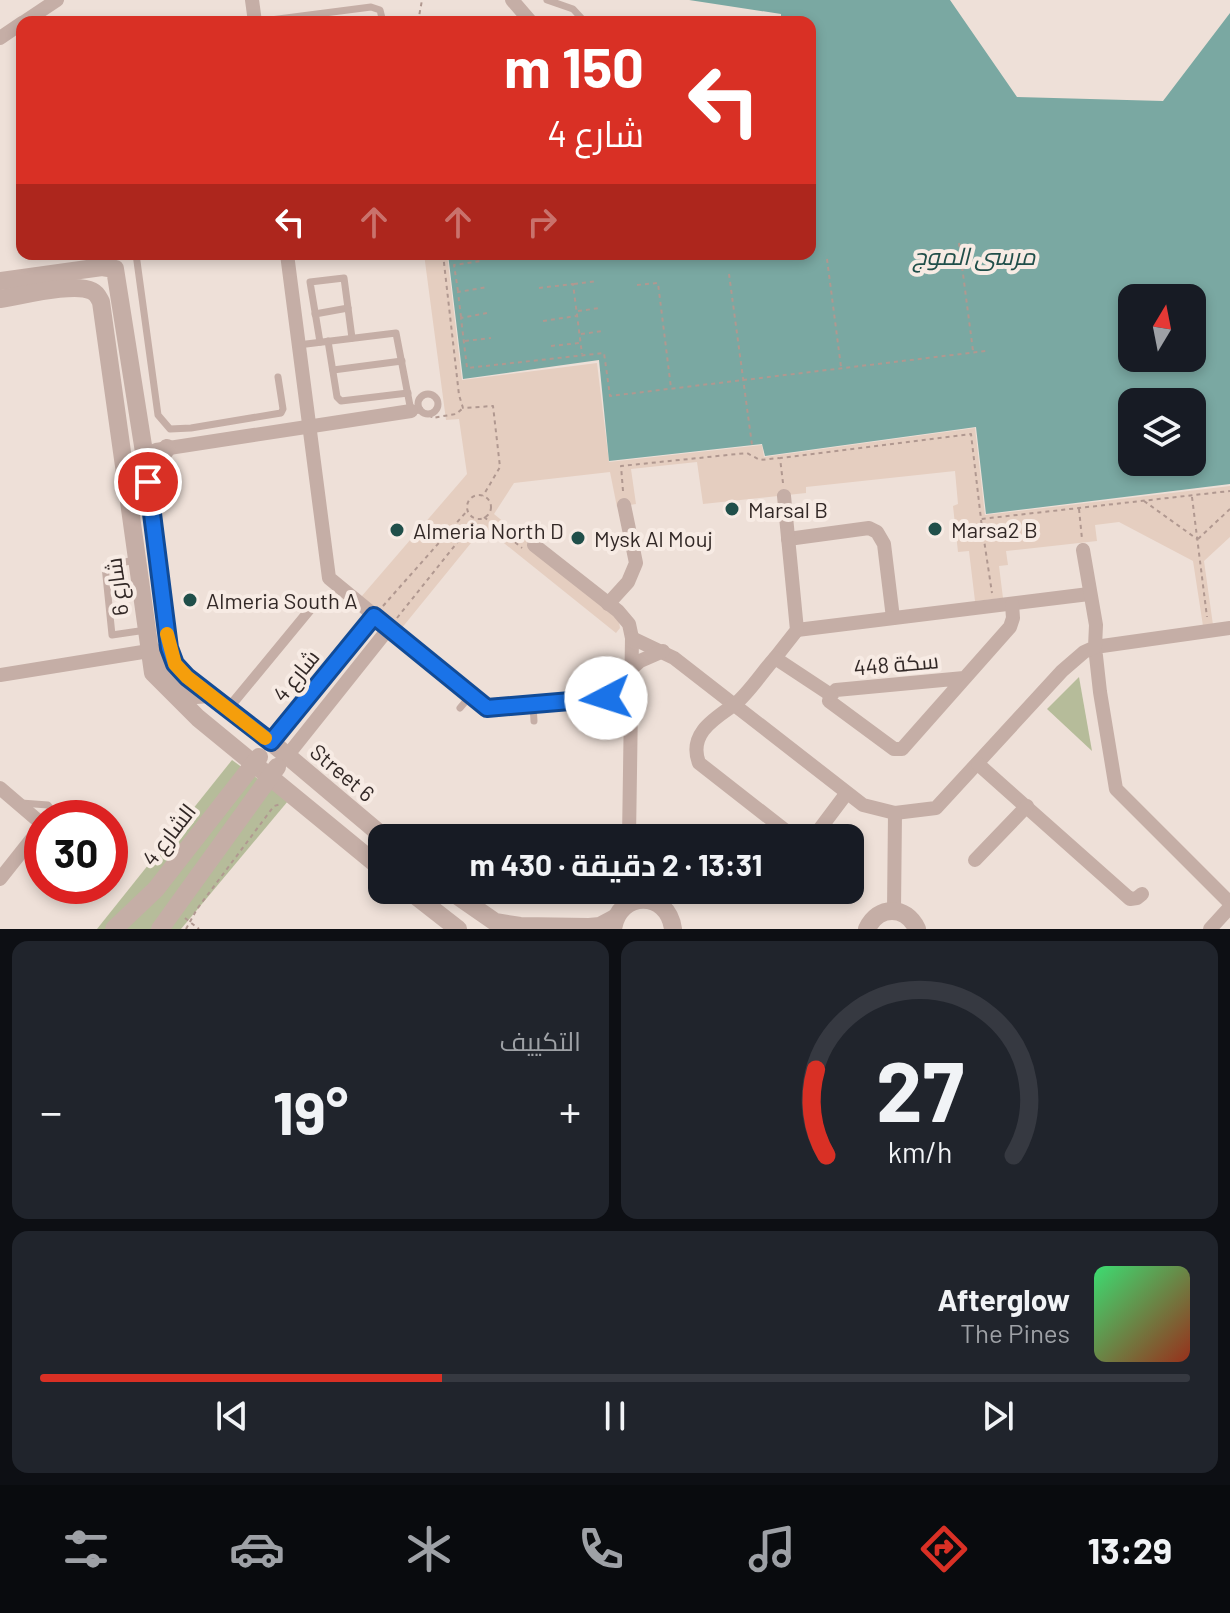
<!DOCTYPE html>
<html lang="ar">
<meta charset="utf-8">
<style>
:root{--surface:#171b24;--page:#20242c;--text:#f1f3f6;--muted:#9ea1a6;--line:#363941;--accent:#d93025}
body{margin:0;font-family:Barlow,Cairo,sans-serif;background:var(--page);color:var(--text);direction:rtl;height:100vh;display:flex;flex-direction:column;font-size:30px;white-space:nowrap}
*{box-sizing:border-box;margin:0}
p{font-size:26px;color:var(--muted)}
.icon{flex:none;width:44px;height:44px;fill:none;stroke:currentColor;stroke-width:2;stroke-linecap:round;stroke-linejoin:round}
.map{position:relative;height:929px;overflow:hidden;direction:ltr}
.sheet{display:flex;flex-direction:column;gap:12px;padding:12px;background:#0d0f14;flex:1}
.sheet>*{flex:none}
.banner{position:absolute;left:16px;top:16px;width:800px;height:244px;border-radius:16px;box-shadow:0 4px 12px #0003;direction:rtl;background:#d93025;color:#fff;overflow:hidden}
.needle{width:52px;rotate:10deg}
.fabs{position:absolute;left:1118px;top:284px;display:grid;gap:16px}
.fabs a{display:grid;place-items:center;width:88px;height:88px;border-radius:16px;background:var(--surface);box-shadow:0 4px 12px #0003;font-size:40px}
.speed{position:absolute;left:24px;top:800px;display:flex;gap:16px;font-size:40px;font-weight:700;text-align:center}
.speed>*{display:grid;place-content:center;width:104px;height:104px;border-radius:50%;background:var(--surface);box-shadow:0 4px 12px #0003;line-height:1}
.speed .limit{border:12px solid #d22;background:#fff;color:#111}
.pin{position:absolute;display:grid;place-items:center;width:68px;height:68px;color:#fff;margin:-34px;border:4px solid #fff;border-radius:50%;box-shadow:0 2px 8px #0007}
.me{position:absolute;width:88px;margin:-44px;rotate:265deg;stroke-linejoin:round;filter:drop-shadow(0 0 6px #0008)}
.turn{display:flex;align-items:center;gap:28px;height:168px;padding:0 40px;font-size:36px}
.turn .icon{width:104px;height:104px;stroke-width:2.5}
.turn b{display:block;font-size:56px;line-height:68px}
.lanes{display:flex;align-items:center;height:76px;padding:0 40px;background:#0003;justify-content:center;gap:40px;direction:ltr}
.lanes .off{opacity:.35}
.big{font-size:60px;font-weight:700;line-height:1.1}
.sheet .card{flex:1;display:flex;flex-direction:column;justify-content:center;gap:12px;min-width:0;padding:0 28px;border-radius:16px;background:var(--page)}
.sheet .dial{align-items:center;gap:0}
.dial svg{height:208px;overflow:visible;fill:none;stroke:var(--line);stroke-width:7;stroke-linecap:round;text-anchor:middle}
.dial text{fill:var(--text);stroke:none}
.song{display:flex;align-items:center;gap:24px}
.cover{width:96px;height:96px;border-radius:12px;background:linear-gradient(135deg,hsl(140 70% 55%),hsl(10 70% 35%))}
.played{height:8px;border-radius:4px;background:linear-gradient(90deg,var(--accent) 35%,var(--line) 35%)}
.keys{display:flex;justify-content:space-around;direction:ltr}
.heat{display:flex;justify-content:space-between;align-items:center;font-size:44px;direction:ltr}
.sheet .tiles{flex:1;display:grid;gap:12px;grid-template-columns:1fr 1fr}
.card:last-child{grid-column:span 2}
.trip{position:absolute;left:368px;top:824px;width:496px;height:80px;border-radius:16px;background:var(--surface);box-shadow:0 4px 12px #0003;font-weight:700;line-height:80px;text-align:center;direction:rtl}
.tab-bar{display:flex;height:128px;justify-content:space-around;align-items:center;background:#090b0e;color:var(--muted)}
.tab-bar .icon{width:56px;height:56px}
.tab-bar .active{color:var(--accent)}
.tab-bar b{font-size:36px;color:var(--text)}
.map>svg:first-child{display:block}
</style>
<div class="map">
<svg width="1230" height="929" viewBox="0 0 1230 929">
<rect width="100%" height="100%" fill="#eee0d8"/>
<!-- green -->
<g fill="#b6bc9a">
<path d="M1079 677 1092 751 1047 709Z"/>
<path d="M232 760 288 801 181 929H97Z"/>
</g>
<!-- plaza -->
<path fill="#e5cec0" d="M424 254H447L462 380 597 363 609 462 762 445 764 457 975 428 985 515 1230 486V537L1204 561 1213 625 1203 626 1193 561 1119 522 1095 525 1097 541 1006 551 1008 565 999 566 1003 598 975 601 969 551 958 552 953 506 958 504 955 471 806 487V493L703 504 697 462 631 469 636 504 617 507 610 472 514 483 494 514 618 616 620 628 616 633 484 527 401 629 361 597 467 474 459 419 446 420Z"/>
<!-- water -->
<path fill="#7aa8a2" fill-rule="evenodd" d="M689 0H950L1017 97 1163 101 1230 13V484L986 514 976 427 765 456 762 444 609 461 599 360 463 379 448 254H810V22H781V14ZM1132 298H1192V358H1132ZM1192 402V462H1132V402Z"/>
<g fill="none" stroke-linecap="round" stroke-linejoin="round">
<!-- path -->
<g stroke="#b09890" stroke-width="2" stroke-dasharray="4 4" stroke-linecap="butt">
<path d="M418 22 422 0"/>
<path d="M959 243 973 351"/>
<path d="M443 254 459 395 463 408 493 406 500 467 483 496"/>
<path d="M827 259 841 367"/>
<path d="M729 274 752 445"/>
<path d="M574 284 597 281"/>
<path d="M637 285 658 283 671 388"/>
<path d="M539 288 573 284 582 354"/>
<path d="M458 291 454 265 481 261"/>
<path d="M578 311 600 308"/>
<path d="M487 313 461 318 467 368 604 353 610 396 986 351"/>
<path d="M461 317 458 292 488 287"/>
<path d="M543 321 576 316"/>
<path d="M581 334 603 331"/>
<path d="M465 341 491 338"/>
<path d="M551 346 580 343"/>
<path d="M430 414 432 418 456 414 462 409"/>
<path d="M783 483 780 458 971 434 981 519 1230 491"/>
<path d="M623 491 621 466 747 453 760 460 779 458"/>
<circle cx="479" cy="507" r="12"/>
<path d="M1192 497 1207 617"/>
<path d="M1144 501 1197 539"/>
<path d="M1079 509 1082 539"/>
<path d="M484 517 522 548"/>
<path d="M981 520 992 593"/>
<path d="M1198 539 1230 509"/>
<path d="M383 606 467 511"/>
<path d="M397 618 476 519"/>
<path d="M185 918 199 929"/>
<path d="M186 929 197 909 274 806 281 804"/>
</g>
<!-- service -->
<g stroke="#c5aea6" stroke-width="7">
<path d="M547 0 573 9 585 22"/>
<path d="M255 22 371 7 380 10 383 22"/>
<path d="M136 254 158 415 170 429 191 428 281 413 283 409 278 377"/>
<path d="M315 314 348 308"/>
<path d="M328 341 337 397 341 401 408 393"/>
<path d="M320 342 310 282 344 278 352 338"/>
<path d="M298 345 396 333 411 411 420 410"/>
<path d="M333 370 402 361"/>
<circle cx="428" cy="404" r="10"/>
<path d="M135 560 105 566 112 635 146 630"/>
<path d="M533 705 534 721"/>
<path d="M460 708 471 695"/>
<path d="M21 803 48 805 54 813 53 818"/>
</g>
<!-- pedestrian -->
<path stroke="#c5aea6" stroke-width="10" d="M227 710 312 607"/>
<!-- minor -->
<g stroke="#c5aea6" stroke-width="14">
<path d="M252 0 255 22"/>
<path d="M512 0 531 22"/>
<path d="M24 22 57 0"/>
<path d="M0 38 22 23"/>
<path d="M287 254 329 578 487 708 630 696"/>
<path d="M156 450 411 411"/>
<path d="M788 539 869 528 877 532 884 544 893 618"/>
<path d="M534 545 618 611 629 624 632 638 629 838"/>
<path d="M608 604 628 582 636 563 624 505"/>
<path d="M1230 628 1095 647 1100 692 1116 789 1230 903"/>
<path d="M797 630 1089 594"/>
<path d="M632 638 674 658 863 805 895 813 936 808 1062 671 1084 652 1095 647 1096 625 1083 550"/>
<path d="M775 658 797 630 784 496"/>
<path d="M630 670 640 661 663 651"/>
<path d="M0 675 155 650 160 654 166 669 196 697 211 696"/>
<path d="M964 678 836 690 831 695 829 701 894 749H902L1010 627 1013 618 1012 604"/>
<path d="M271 742 374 616"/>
<path d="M287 756 389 628"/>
<path d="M978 764 1130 899 1137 898 1142 894"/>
<path d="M0 788 42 824"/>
<path d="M795 838 699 763C688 734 714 719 734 705 749 693 762 672 775 658L831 695"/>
<path d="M813 838 846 794"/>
<path d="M975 860 1027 806"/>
<path d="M0 879 42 826"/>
<path d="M894 910 895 813"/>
<path d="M1210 929 1230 907"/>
</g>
<!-- tertiary -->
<g stroke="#c5aea6" stroke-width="18">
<path d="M0 281 102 267 115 269 144 452 169 648 175 664 187 677 271 742 385 838"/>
<path d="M0 299C21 296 74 282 92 291 98 294 98 297 101 302L153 673 198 718 382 869"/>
<path d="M149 479 156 463 167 448"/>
<path d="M408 890 458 929"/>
<path d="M449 890 495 922 520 926 589 927 600 926 615 918"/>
<path d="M114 929 156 889 259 757"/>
<path d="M160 929 277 767"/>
<path d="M613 929C619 890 668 890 673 929"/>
<path d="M867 929C878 905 906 905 917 929"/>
</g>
</g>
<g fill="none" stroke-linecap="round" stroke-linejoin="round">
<!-- route casing -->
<g stroke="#114b97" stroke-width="20">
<path id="route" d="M148 482 169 648 175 664 187 677 271 742 374 616 487 708 606 698"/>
</g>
<!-- route -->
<use href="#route" stroke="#1a73e8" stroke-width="14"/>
<!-- slow -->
<path stroke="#f59e0b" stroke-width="14" d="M167 634 175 664 187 677 265 738"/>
</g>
<!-- markers -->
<g fill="#204f4a" stroke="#f7ebe4" stroke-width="3">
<circle cx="732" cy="509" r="8"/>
<circle cx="935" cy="529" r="8"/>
<circle cx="397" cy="530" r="8"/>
<circle cx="578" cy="538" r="8"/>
<circle cx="190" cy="600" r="8"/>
</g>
<g text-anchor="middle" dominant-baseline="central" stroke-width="8" stroke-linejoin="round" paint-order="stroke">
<!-- poi labels -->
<g font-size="22" fill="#322826" stroke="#f7ebe4" text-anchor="start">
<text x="748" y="509">Marsal B</text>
<text x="951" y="529">Marsa2 B</text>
<text x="413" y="530">Almeria North D</text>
<text x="594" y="538">Mysk Al Mouj</text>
<text x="206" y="600">Almeria South A</text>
</g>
<!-- street labels -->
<g font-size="22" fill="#322826" stroke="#f7ebe4">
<text transform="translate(116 587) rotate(-97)">شارع 6</text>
<text transform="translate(896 663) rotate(-5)">سكة 448</text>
<text transform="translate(295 675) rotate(-51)">شارع 4</text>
<text transform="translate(343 772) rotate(40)">Street 6</text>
<text transform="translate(168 834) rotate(-52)">الشارع 4</text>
</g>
<!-- water labels -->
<g font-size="24" font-style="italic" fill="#204f4a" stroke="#f7ebe4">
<text x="974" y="255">مرسى الموج</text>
</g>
</g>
</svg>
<div class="fabs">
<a><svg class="needle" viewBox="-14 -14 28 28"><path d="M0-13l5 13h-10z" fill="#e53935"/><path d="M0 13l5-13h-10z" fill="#9ea1a6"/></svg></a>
<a><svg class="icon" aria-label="layers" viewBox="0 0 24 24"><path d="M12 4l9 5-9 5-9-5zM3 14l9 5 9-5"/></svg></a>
</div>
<div class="speed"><div class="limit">30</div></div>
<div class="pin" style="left:148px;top:482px;background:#d93025"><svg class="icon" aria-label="arrive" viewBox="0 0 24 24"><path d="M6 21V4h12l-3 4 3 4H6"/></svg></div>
<svg class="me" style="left:606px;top:698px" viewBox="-20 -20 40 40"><circle r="19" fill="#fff"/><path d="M0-13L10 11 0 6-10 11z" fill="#1a73e8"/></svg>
<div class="trip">13:31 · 2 دقيقة · 430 m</div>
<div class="banner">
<div class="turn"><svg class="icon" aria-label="left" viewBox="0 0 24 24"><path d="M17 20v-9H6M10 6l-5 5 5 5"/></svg><div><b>150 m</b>شارع 4</div></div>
<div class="lanes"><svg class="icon" aria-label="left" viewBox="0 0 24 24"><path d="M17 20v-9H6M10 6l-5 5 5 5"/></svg><svg class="icon off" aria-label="ahead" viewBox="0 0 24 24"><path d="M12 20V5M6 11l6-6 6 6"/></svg><svg class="icon off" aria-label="ahead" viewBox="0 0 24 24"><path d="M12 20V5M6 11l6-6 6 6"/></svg><svg class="icon off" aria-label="right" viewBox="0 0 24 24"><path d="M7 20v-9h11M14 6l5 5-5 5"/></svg></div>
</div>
</div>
<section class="sheet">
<div class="tiles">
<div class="card dial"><svg viewBox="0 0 100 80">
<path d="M14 69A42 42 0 1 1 86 69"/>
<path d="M14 69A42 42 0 0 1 10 36" stroke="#d93025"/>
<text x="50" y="56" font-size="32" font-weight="700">27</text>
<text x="50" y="72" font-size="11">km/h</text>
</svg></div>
<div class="card"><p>التكييف</p>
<div class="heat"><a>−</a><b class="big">19°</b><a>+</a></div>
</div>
<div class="card">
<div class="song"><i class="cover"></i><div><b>Afterglow</b><p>The Pines</p></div></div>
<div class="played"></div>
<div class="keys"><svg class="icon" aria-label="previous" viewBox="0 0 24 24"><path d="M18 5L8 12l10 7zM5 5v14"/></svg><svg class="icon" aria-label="pause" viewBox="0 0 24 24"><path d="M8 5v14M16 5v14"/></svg><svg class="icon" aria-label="next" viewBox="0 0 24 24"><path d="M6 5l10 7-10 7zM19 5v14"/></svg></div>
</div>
</div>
</section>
<nav class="tab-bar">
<b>13:29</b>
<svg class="icon active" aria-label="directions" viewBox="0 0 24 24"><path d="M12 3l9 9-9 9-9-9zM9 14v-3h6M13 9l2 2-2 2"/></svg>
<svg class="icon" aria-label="music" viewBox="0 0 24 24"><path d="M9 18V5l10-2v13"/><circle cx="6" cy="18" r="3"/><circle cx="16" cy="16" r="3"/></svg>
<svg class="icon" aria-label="phone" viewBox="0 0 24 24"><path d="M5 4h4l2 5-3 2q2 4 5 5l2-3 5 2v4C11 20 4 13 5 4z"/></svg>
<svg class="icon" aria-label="climate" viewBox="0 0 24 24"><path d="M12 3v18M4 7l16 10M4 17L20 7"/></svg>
<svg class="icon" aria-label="car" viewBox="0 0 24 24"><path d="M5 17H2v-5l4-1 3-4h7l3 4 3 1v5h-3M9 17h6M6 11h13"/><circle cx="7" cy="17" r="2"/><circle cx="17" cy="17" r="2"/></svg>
<svg class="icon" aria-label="filters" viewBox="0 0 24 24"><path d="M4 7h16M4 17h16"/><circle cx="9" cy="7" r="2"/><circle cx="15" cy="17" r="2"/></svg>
</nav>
